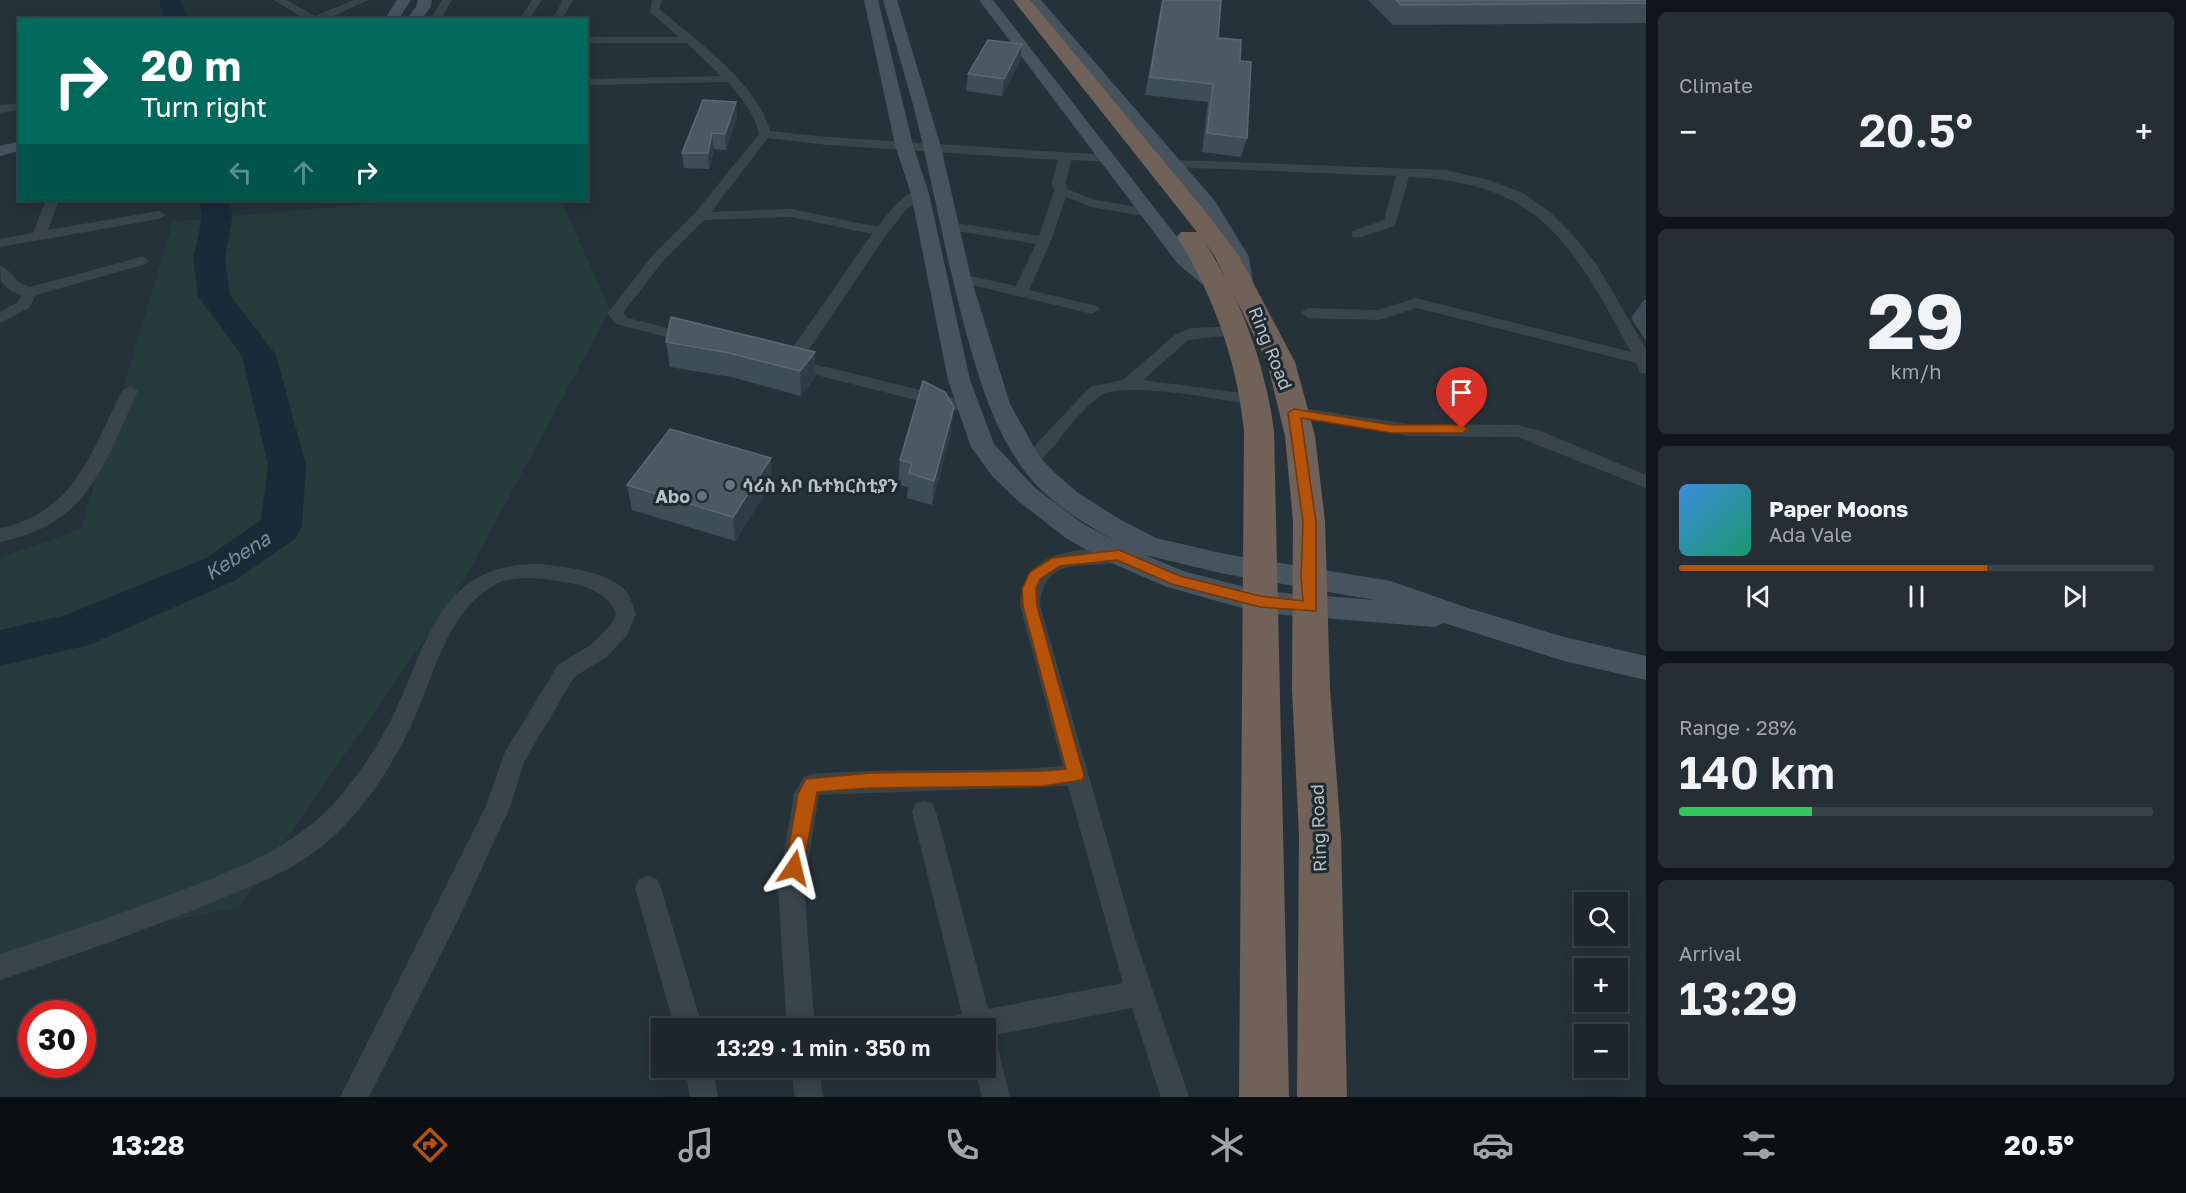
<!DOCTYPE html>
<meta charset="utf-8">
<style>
:root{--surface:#1c262c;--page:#252e34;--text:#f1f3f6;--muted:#a0a5a9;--line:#3a4348;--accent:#b45309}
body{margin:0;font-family:"Golos Text","Noto Sans Ethiopic",sans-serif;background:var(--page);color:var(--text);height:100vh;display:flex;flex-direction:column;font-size:22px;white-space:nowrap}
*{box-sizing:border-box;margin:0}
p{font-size:20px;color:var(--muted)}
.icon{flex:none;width:33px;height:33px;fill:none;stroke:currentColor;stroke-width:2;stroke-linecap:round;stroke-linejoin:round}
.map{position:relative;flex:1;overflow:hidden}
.sheet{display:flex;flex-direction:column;gap:12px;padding:12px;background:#0f1518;width:540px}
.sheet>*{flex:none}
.hud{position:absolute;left:18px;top:18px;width:570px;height:183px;border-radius:0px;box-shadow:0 3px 15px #0003,0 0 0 2px var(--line);background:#00695c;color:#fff;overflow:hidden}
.tools{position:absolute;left:1574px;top:892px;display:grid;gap:12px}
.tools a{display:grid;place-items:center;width:54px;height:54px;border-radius:0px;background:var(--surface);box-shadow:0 3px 15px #0003,0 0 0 2px var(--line);font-size:30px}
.speed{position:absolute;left:18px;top:1000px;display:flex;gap:12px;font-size:30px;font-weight:700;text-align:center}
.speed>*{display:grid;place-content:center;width:78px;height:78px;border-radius:50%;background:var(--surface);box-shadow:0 3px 15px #0003,0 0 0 2px var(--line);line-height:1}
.speed .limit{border:9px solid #d22;background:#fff;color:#111}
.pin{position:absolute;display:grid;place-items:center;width:51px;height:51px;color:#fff;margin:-62px -26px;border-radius:50% 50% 50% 0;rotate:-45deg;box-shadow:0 0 6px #0007}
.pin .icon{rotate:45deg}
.me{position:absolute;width:66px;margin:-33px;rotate:10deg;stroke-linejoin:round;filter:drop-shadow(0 0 4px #0008)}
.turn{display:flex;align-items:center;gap:21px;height:126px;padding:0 24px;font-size:27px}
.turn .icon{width:78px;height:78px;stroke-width:2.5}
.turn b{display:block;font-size:42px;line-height:51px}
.lanes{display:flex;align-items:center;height:57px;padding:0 24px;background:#0003;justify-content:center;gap:30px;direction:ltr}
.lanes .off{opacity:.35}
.big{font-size:45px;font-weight:600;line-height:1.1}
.sheet .card{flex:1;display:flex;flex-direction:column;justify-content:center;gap:9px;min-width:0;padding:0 21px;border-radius:9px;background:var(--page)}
.sheet .dial{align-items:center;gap:0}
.dial b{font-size:78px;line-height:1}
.song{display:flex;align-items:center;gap:18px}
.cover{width:72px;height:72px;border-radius:9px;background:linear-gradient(135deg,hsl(210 70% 55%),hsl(160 70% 35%))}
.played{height:6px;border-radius:3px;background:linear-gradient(90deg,var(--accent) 65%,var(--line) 65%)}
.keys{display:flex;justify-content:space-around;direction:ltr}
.heat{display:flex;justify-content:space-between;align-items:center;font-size:33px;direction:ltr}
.charge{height:9px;border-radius:4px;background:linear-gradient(90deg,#34c759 28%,var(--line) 0)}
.trip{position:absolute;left:651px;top:1018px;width:345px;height:60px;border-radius:0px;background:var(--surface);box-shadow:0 3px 15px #0003,0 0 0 2px var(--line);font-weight:600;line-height:60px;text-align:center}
.dock{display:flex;height:96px;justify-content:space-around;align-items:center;background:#0b0f12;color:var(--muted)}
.dock .icon{width:42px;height:42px}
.dock .selected{color:var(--accent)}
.dock b{font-size:27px;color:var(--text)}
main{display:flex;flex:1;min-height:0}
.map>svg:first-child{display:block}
</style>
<main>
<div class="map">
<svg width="1646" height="1097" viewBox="0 0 1646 1097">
<rect width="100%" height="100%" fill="#26323a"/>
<!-- green -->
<path fill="#283b3b" d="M403 200H561L610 310 457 593 239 907 0 954V558L81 529 173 222Z"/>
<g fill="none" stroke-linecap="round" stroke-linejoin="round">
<!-- river -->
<g fill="#1a2b37" fill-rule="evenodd">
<path d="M159 0H181L187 20H165Z"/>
<path d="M200 200H230L232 219 225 259 230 295 276 355 306 465 302 527 296 538 236 580 89 645 0 666V630L66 615 206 558 261 520 268 465 242 356 198 296 193 259 202 219Z"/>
</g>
<!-- street -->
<g fill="#3a444b" fill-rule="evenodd">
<path d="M274 0H286L315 16 354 0H368L325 20H306Z"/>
<path d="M442 0H452L440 20H430Z"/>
<path d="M532 0H542L529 20H519Z"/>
<path d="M563 0H573L562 20H552Z"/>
<path d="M652 0H662L659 9C696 40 758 84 770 131L827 137 1107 155 1112 156V162L1071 160 1066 182 1067 189 1095 200 1148 209 1155 213 1148 217 1092 207 1066 197 1051 241 1029 290 1097 306 1100 309 1092 314 956 281 954 278 961 274 1016 286 1036 244 950 230 943 226 950 222 1039 236 1054 191 1052 182 1058 160 827 145 768 138 711 212 791 209 878 227C888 214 906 187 925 191L927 194 906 210 886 235 801 361 974 403 977 407 974 411 968 413 784 367 782 363 872 234 791 217 704 220 663 261 623 313 628 318 698 336 700 339 698 342 692 344 616 324 607 313 610 310 653 255 695 213 759 134C754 113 742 98 728 82L586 85V79L721 76 687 43H586V37H679L650 12Z"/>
<path d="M20 103V110L0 113V105Z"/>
<path d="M1174 160 1445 170 1489 180 1523 193 1550 212 1574 236 1597 265 1646 349V374L1640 373 1637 363 1417 308 1379 320 1308 318 1300 313 1308 308 1378 310 1416 298 1631 352C1573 246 1542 182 1409 177L1395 226 1357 238 1352 237V231L1384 220 1396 176 1169 167V161Z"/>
<path d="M46 200H59L48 230 159 211 166 215 159 219 0 247V239L33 233Z"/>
<path d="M141 257 146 258 148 261 146 264 36 295 29 308 0 323V312L18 302 21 295 11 291 1 282 0 266C12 269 15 284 30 287Z"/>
<path d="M1235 326 1243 331 1241 334 1188 340 1143 380 1256 395 1264 400 1262 404 1256 405C1225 401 1126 380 1102 395 1076 411 1059 445 1036 465H1024L1021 461 1024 457 1090 387 1123 380 1176 334 1192 328Z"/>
<path d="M130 386 138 391C103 465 90 524 0 542V528C75 513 91 452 122 391Z"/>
<path d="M1294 407 1410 424 1518 425 1538 430 1646 475V488L1518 437 1410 436 1288 417 1285 413 1288 409Z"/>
<path d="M1119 548 1126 550 1129 555 1126 560C1089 572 1045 551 1040 605L1135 938 1189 1097H1161L1132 1008 991 1036 990 1039 996 1041 1010 1097H982L975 1068H986V1029H941L945 1019 962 1014 912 812 915 804 924 801 933 804 936 812 988 1009 1123 983 1068 786 819 795 804 887 815 1029H787L778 887 794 794 804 777 812 774C895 767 979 774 1063 766L1020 605C1026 548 1073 550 1119 548Z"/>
<path d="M539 564C565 567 603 570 624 589 630 595 633 606 636 614L627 635 608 656 574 677 524 762 510 807 458 920 369 1097H340L486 806 505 752 558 665 592 644 611 624 616 614C608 592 586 586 565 582 546 579 517 574 498 583 448 608 435 673 414 719 393 765 364 811 325 844 293 871 252 886 213 902 143 931 72 956 0 980V954C58 935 115 916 172 894 234 870 299 847 342 794 362 770 380 742 394 714 429 640 440 563 539 564Z"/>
<path d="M648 876 657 879 661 888 703 1029H675L635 888 639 879Z"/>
<path d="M685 1068H713L718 1097H690Z"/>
<path d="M791 1068H819L823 1097H795Z"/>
</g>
<!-- secondary -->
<g fill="#48545d" fill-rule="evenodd">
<path d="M397 0H411L398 20H384Z"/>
<path d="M418 0H432L430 8 421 20H406L416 7Z"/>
<path d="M864 0H878L913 145 929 194 970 380 994 444 1035 488 1085 525 1133 550C1093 529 1047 504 1021 466 993 426 980 382 967 336 950 274 938 212 924 150 913 99 897 50 883 0H897L941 147 971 278 1010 404 1039 456 1053 471 1078 493 1121 520 1156 538 1225 554 1391 581 1465 607 1564 637 1646 656V680L1564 661 1444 623 1434 627 1260 613 1167 587 1109 562 1067 539 1017 500 992 476 971 447 948 380 911 194 895 145ZM1145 555 1225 574 1375 600 1260 591 1183 571Z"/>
<path d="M979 0H993L1191 255 1222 281 1225 285 1222 289H1208L1177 263Z"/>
<path d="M1027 0H1041L1215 201 1249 257 1253 284 1250 288H1236L1229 257 1200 207Z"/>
<path d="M20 141V151L0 156V146Z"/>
</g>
<!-- highway -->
<path fill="#706258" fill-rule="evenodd" d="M1013 0H1030L1205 211 1239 256 1295 362 1306 402 1315 436 1325 521 1330 689 1341 836 1347 1097H1297L1299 836 1292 689 1293 521 1285 436 1267 362 1215 257 1204 241C1241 299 1265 363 1274 431L1289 1097H1239L1244 431C1237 361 1214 296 1177 237L1181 232H1197Z"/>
</g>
<!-- wall -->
<g fill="#3f4d56">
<path d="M1162 0H1221L1218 38 1247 138 1241 157 1202 152 1208 102 1145 95Z"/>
<path d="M1368 0H1646V23L1393 25Z"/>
<path d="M1022 44 1020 61 1002 96 966 91 968 74Z"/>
<path d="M736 102 737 117 726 150 714 149 709 169 684 168 682 153Z"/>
<path d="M1644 300H1646V341L1631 318Z"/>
<path d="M666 342 815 352V377L801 396 731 377 670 367Z"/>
<path d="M951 432 932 505 907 498 908 487 898 485 900 460Z"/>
<path d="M772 483 735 541 632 510 627 485Z"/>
</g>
<!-- shaded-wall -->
<g fill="#303d46">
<path d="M1022 44 1020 61 1002 96 1004 79Z"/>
<path d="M736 102 737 117 726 150 725 134Z"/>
<path d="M712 133 714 149 709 169 708 153Z"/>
<path d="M815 352V377L801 396 800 371Z"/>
<path d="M954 407 951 432 932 505 934 481Z"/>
<path d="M771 458 772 483 735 541 733 517Z"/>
</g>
<!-- building -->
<g fill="#4c5962" stroke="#5c6972" stroke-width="1.5">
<path d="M1163 0H1221L1218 38 1241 40 1240 61 1251 62 1247 138 1207 133 1213 84 1150 77Z"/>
<path d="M1396 0H1646V3L1401 5Z"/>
<path d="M988 40 1022 44 1004 79 968 74Z"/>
<path d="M703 100 736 102 725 134 712 133 708 153H682Z"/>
<path d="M671 317 815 352 800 371 729 353 666 342Z"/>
<path d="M923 381 945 392 954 407 934 481 909 473 912 463 900 460Z"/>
<path d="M670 429 771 458 733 517 627 485Z"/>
</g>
<!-- route -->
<path fill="#b45309" stroke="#753606" stroke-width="1.5" d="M1294 409 1392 425H1462L1468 429 1462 433H1392L1301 418 1316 522V611L1260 607 1172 584 1117 560 1060 566 1040 579 1036 589 1037 606 1084 775 1082 780 1044 786 870 788 817 792 803 868 800 874 794 877 788 874 785 868 798 794 806 779 870 773 1044 771 1066 769 1023 606 1022 589 1030 572 1052 558 1119 550 1180 576 1260 596 1303 601 1301 576 1303 522 1288 413Z"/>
<!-- markers -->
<g fill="#6b7280" stroke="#1f2930" stroke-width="2">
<circle cx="730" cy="485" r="6"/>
<circle cx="702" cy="496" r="6"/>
</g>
<g text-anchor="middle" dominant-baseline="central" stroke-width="6" stroke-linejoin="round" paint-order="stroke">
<!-- street labels -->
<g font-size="18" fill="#b5bfc6" stroke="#1f2930">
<text transform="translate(1271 348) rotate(68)">Ring Road</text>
<text transform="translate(1318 828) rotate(-92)">Ring Road</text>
</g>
<!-- poi labels -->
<g font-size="18" font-weight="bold" fill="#b5bfc6" stroke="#1f2930" text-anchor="start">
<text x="742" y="485">ሳሪስ አቦ ቤተክርስቲያን</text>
<text x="690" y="496" text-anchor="end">Abo</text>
</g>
<!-- water labels -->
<g font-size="20" font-style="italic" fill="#728ea1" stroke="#1f2930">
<text transform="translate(237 555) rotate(-32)">Kebena</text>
</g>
</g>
</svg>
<div class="tools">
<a><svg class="icon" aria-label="search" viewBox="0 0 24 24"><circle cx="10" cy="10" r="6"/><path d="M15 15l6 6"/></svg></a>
<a>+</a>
<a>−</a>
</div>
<div class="speed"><div class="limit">30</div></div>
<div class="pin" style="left:1462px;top:429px;background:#d93025"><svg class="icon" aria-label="arrive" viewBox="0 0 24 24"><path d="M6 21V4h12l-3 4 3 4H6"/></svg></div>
<svg class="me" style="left:794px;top:868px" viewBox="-20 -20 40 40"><path d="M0-17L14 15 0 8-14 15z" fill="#b45309" stroke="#fff" stroke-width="4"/></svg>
<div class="trip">13:29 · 1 min · 350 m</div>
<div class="hud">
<div class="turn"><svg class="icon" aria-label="right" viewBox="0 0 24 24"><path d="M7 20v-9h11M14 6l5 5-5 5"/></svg><div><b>20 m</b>Turn right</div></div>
<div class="lanes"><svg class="icon off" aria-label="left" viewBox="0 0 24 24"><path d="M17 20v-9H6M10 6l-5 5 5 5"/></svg><svg class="icon off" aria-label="ahead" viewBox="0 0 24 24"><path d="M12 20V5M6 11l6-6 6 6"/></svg><svg class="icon" aria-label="right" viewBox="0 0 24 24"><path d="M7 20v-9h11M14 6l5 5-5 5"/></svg></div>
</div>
</div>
<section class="sheet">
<div class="card"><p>Climate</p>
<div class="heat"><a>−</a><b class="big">20.5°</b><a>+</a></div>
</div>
<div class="card dial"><b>29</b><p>km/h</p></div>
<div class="card">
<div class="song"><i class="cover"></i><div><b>Paper Moons</b><p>Ada Vale</p></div></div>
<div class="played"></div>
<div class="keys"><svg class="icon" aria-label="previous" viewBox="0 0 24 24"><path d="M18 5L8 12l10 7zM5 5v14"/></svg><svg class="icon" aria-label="pause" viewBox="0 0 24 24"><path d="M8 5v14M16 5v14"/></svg><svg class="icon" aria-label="next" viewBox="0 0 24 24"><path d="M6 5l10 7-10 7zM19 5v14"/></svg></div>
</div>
<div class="card"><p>Range · 28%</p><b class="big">140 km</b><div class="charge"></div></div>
<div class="card"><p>Arrival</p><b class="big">13:29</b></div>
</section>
</main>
<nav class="dock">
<b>13:28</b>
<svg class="icon selected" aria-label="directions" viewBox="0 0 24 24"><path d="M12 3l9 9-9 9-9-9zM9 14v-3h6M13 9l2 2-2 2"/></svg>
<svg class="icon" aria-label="music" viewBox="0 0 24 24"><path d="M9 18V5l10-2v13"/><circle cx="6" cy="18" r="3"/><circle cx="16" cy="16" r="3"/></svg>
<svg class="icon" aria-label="phone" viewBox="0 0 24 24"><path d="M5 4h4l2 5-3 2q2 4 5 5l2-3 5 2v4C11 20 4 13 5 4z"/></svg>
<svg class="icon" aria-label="climate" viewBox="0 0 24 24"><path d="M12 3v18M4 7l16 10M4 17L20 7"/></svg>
<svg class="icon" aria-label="car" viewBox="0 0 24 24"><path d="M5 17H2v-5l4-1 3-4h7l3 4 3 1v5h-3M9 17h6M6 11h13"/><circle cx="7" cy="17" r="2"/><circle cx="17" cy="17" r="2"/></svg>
<svg class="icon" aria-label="filters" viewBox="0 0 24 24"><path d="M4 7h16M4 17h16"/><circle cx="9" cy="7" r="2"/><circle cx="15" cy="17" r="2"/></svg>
<b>20.5°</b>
</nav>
